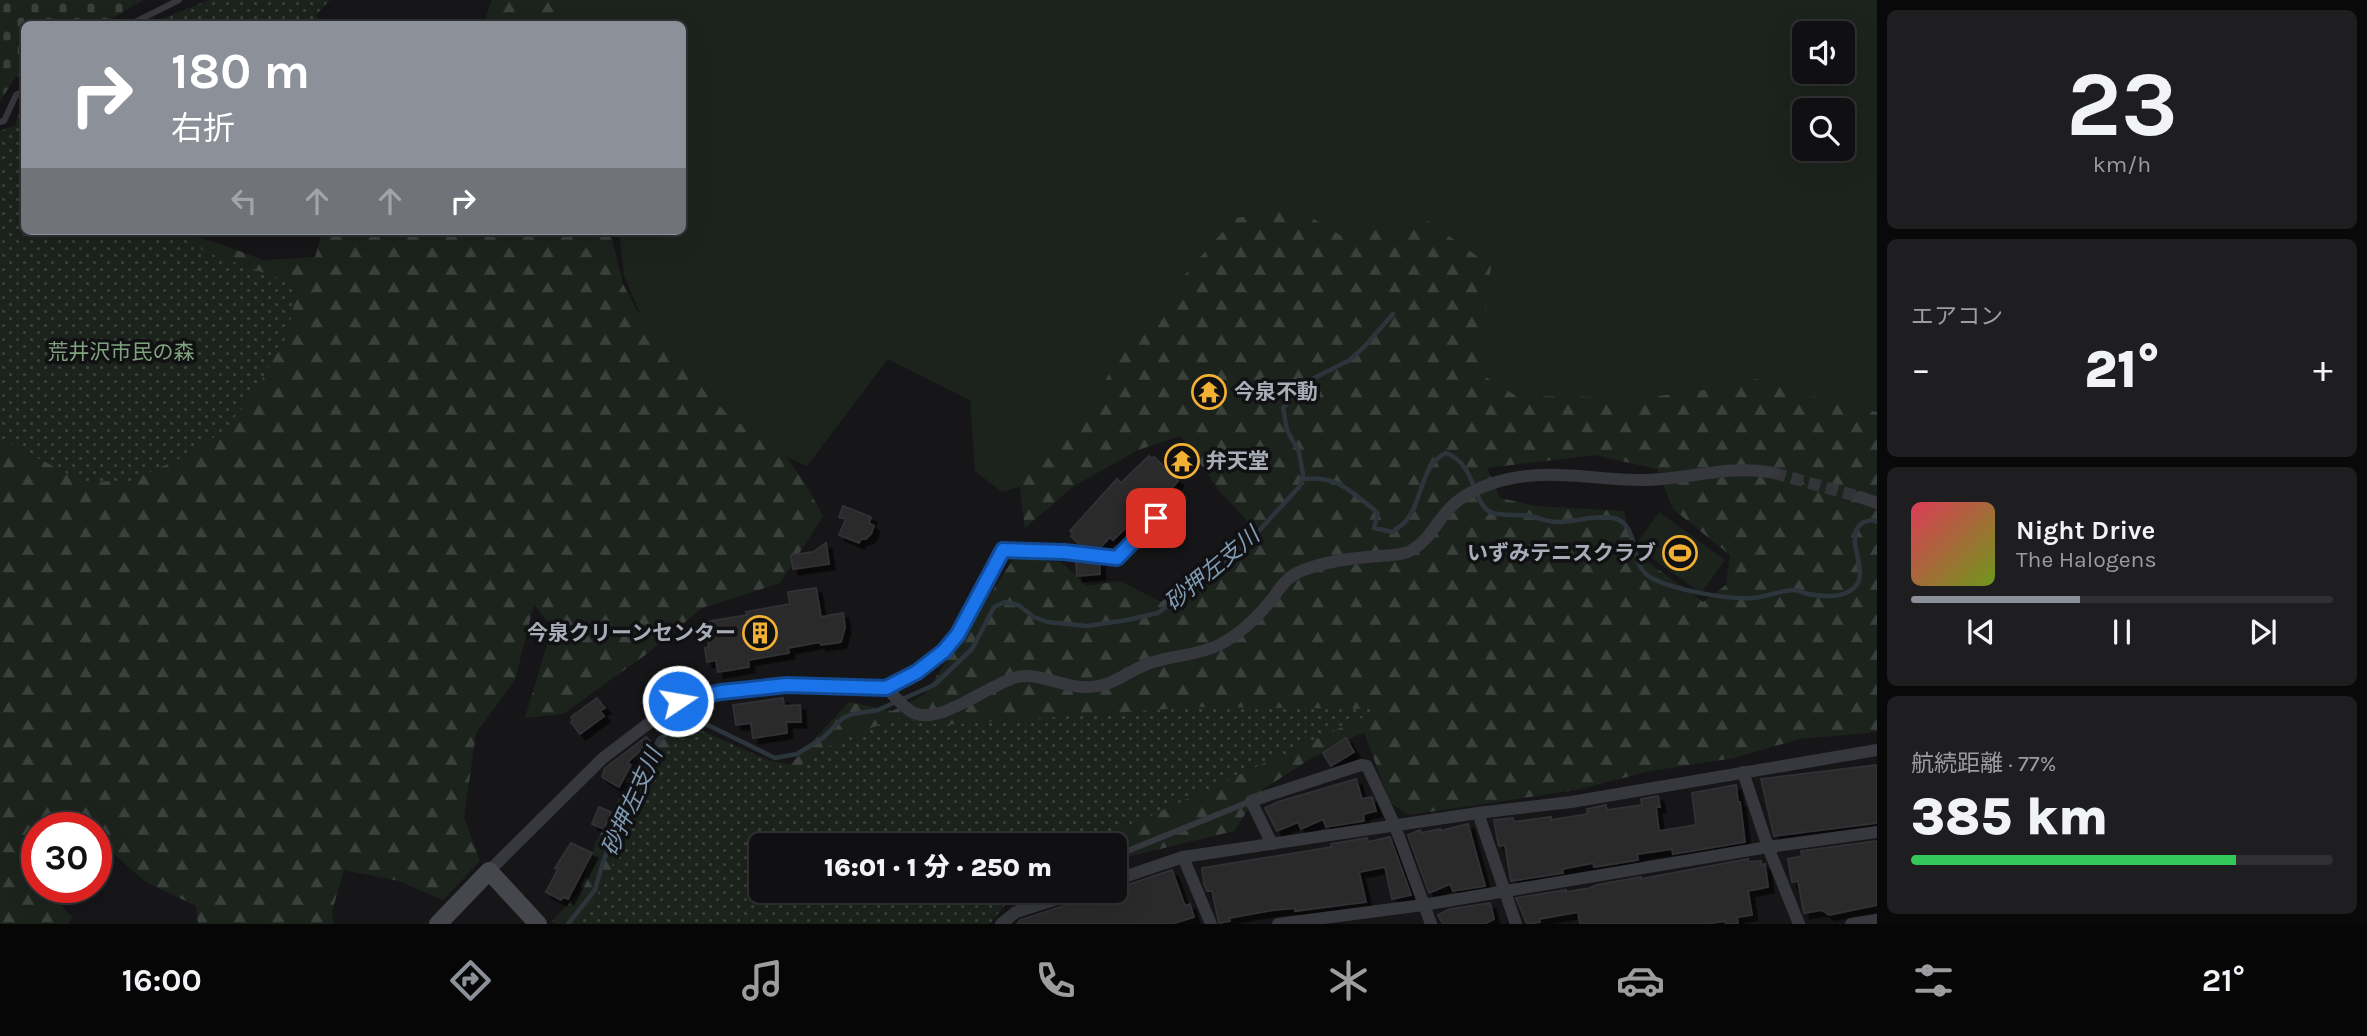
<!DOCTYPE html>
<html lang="ja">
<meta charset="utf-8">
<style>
:root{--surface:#101012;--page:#1e1e20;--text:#f1f3f6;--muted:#9c9d9f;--line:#303032;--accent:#8c9099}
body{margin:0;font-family:Karla,"Noto Sans JP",sans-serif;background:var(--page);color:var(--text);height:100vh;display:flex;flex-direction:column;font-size:26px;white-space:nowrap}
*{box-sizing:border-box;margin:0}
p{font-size:23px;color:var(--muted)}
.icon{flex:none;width:38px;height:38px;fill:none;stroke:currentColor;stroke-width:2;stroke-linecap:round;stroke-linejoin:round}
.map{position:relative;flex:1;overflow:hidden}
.details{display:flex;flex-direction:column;gap:10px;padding:10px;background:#09090a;width:490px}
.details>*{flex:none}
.top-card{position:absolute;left:21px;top:21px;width:665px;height:214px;border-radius:10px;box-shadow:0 7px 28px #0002,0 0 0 2px var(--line);background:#8c9099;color:#fff;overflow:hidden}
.tools{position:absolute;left:1792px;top:21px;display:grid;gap:14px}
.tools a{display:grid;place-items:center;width:63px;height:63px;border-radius:10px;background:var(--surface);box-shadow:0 7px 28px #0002,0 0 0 2px var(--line);font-size:35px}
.speed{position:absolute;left:21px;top:812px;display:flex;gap:14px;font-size:35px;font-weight:700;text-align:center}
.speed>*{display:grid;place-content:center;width:91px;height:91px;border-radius:50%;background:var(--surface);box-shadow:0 7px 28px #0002,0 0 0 2px var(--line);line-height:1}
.speed .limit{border:10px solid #d22;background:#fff;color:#111}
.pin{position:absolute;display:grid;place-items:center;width:60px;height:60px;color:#fff;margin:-30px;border-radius:14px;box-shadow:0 4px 10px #0006}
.me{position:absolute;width:77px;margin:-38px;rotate:78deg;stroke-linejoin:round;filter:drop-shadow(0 0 5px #0008)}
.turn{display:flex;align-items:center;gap:24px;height:147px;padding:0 35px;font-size:32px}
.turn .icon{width:91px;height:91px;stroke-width:2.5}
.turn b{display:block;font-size:49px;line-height:60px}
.lanes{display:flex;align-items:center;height:66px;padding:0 35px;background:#0003;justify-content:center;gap:35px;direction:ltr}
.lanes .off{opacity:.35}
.big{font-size:52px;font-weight:800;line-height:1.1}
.details .card{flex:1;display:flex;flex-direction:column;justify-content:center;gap:10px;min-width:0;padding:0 24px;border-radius:10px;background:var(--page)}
.details .dial{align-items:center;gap:0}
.dial b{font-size:91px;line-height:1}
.song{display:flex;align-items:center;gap:21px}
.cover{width:84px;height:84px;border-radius:10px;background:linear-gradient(135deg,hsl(350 70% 55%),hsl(80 70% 35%))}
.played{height:7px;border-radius:4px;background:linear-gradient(90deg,var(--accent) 40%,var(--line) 40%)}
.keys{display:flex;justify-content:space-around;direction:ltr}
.heat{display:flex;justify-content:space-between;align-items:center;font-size:38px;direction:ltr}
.charge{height:10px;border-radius:5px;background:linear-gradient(90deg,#34c759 77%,var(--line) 0)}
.trip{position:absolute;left:749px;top:833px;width:378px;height:70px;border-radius:10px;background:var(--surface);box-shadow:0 7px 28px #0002,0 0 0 2px var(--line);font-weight:800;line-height:70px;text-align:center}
.tab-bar{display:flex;height:112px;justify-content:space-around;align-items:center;background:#060607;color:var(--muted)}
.tab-bar .icon{width:49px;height:49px}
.tab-bar .current{color:var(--accent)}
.tab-bar b{font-size:32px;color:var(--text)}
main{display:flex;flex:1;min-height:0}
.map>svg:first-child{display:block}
</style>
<main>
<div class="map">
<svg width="1877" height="924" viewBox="0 0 1877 924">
<defs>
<pattern id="forest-firs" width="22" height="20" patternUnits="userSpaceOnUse" patternTransform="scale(1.75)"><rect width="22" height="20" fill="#1c231d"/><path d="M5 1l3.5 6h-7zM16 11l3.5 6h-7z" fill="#3a403c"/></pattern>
<pattern id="cemetery-stones" width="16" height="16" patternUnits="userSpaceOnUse" patternTransform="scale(1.75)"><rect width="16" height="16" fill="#1c231d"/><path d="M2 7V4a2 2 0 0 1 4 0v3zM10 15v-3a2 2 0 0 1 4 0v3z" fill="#3a403c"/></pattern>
<pattern id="park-dots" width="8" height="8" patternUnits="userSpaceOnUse" patternTransform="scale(1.75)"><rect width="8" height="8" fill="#1c231d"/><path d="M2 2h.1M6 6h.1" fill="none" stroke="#3a403c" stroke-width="1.8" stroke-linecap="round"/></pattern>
<filter id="shadow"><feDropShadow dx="5.5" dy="5.5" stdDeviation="0" flood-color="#0009"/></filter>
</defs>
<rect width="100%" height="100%" fill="#161618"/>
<!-- green -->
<g fill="#1c231d" fill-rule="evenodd">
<path d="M555 0H1877V432L1547 418 1381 359 1062 474 1002 492 975 471 970 400 888 359 807 466 739 435 665 369 624 276 619 231H682V24H553ZM1804 33H1843V72H1804ZM1804 110H1843V149H1804Z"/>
<path d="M1659 512 1725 560 1701 593 1635 546Z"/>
</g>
<!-- forest -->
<g fill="url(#forest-firs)" fill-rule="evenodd">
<path d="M492 0H556L555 24H483Z"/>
<path d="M0 136 24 231H174L218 243 263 260 315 257 323 231H610L623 284 636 309 680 364 733 420 775 442 805 483 823 516 780 583 702 608 648 653 563 714 525 718 552 628 534 604 515 680 476 733 464 818 480 861 443 900 399 881 344 870 332 911 334 924H198L196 906 146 882 100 842 96 841V828H37V887H44L72 917 68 924H0Z"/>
<path d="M1297 209 1340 235 1366 232 1428 221 1491 266 1483 334 1476 371 1518 397 1568 396 1636 399 1704 390 1756 379 1821 399 1877 412V732L1799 739 1734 758 1651 771 1576 790 1409 815 1390 803 1364 732 1312 758 1260 791 1234 831 1115 860V845H763L754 757 790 765 849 702 892 711 924 695 1014 558 1061 562 1087 586 1120 581 1161 602 1244 537 1246 519 1220 492 1181 436 1138 450 1074 486 1025 528 1019 480 1042 461 1089 408 1133 333 1235 218ZM1595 455 1657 469 1673 509 1730 555 1726 585 1703 602 1633 551 1624 511 1536 506 1500 498 1487 468Z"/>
<path d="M671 735 701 737 665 924H556L552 921 579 892 596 842 620 796 636 754Z"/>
</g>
<!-- cemetery -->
<path fill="url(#cemetery-stones)" d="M0 0H143L103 24H24V73L15 78 0 101Z"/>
<!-- park -->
<g fill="url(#park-dots)">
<path d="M209 0H330L316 15 323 24H149Z"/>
<path d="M24 98V231H184L203 251 298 285 287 336 255 391 224 431 181 458 128 482 110 481 85 483 0 438V131L15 125Z"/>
<path d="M1195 707 1381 709 1088 845H761V891H1016L990 924H575L604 885 630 825 656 755 698 729 792 771 833 744 895 718 943 725Z"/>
</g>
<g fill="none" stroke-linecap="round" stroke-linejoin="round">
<!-- stream -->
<g stroke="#2c353c" stroke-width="4.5">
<path d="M1302 479C1339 475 1351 492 1378 513L1374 528 1393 532C1397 528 1403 525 1406 521 1423 501 1420 465 1446 453 1478 465 1471 506 1493 513 1504 516 1518 514 1530 516 1540 518 1550 523 1561 522 1578 521 1596 515 1613 518 1639 523 1630 560 1646 574 1663 589 1730 600 1753 598 1767 597 1781 590 1794 590 1797 590 1802 592 1804 593 1817 596 1834 598 1846 593 1877 580 1845 545 1858 527 1861 522 1867 521 1872 520L1877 522"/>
<path d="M568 924 595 890 603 862 624 812 659 739 676 729 700 723 710 726 775 758 797 754 823 738 843 718 853 714 878 710 934 685 972 649 994 607 1005 602 1018 605 1034 617 1047 622 1087 626 1127 620 1158 613 1187 592 1256 534 1300 486 1303 474 1299 452 1287 430 1283 408 1304 383 1350 360 1364 347 1393 314"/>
</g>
</g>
<!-- building -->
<g fill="#29292c" stroke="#303034" stroke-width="2" filter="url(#shadow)">
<path d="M1149 456 1152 459 1154 457 1178 481 1169 491 1174 496 1164 506 1158 501 1152 508 1149 505 1113 540 1110 537 1098 550 1083 548 1071 536 1073 534 1070 531 1117 479 1121 483Z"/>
<path d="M843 506 871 517 869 523 874 526 871 534 866 539H861L859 543 839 535 846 519 839 517Z"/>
<path d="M826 543 829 564 793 569 791 555 813 552Z"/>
<path d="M1099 561 1100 574 1077 576 1076 563Z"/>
<path d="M816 588 821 617 843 613 845 627 841 642 821 645 820 642 788 648 789 653 748 660 749 667 718 672 716 660 707 662 705 648 709 647 705 622 747 615 746 612 790 604 788 592Z"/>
<path d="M597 698 605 708 600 711 604 716 580 734 571 722 573 720 571 717Z"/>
<path d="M783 698 784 706 800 705 801 722H786L787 733 753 738 751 723 736 725 733 705Z"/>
<path d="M646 737 650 741 627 763 631 765 619 787 602 777 605 768 609 765Z"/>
<path d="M1346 738 1354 752 1331 766 1323 753Z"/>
<path d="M1877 765V823L1774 836 1761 779Z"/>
<path d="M1356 779 1362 799 1372 797 1376 811 1363 814 1364 821 1326 827 1323 819 1301 829 1298 822 1277 831 1265 808 1278 802Z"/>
<path d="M1736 785 1738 802H1740L1745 842 1673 854 1672 849 1637 854 1638 860 1594 867 1593 863 1562 869 1563 873 1511 881 1505 845 1499 846 1497 837 1494 820 1513 818 1514 822 1551 817V820L1588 814 1587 809 1606 805 1607 810 1642 805 1641 799 1658 796 1660 807H1656L1659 831 1696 825 1692 793Z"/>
<path d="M599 807 611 812 604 829 592 824Z"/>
<path d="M1468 824 1485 886 1453 891 1450 884 1429 893 1408 835 1420 830 1421 833 1440 829V831Z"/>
<path d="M1390 837 1411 895 1392 899 1385 867 1359 872 1366 902 1295 911V908L1274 910 1229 918 1230 921 1219 923 1212 891H1207L1204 884 1202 868 1332 847 1331 844 1367 838 1368 842Z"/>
<path d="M1877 841V905L1829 915 1822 910 1804 913 1798 881 1792 882 1788 859 1802 856 1801 851Z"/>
<path d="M571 843 592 853 568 899 563 897 561 900 546 892 558 869 555 868Z"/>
<path d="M1748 859 1749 862 1761 861V865L1765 864 1768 887 1748 891 1752 915 1737 917 1738 924H1726L1725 921 1704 924H1580L1578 912 1539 919 1540 922 1527 924 1516 898 1566 890V892L1590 888 1597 885 1641 877V879Z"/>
<path d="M1172 870 1185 906 1190 904 1194 917 1171 924H1017L1020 920 1085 899 1089 895 1103 891H1115V889Z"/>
<path d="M1490 903 1494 919 1484 924H1443L1438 915 1450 909Z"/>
</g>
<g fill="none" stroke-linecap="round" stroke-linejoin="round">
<!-- street-tunnel -->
<path stroke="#333438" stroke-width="12" stroke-dasharray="12 6" stroke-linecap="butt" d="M1774 473 1860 497"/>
<!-- lane -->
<g stroke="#37383d" stroke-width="6">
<path d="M131 24 179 0"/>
<path d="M0 122 4 121 16 95 24 91"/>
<path d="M886 688C907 678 930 666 946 649 971 622 983 582 1003 550L1064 552 1117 557 1155 518"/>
<path d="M1115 856 1251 801"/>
<path d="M1017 910 1031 891"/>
</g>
<!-- street -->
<g stroke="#37383d" stroke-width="12">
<path d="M1860 497 1877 503"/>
<path d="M1743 772 1768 847 1799 924"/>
<path d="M1478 813 1516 924"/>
<path d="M1272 844 1251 801 1361 765 1367 766 1395 826 1431 924"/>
<path d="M1183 857 1211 924"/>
<path d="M489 871 603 758 678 701 721 692 787 685 886 688C895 696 903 708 914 713 941 725 989 684 1017 677 1037 672 1063 687 1084 687 1114 688 1127 670 1153 662 1175 655 1199 655 1219 645 1237 636 1256 619 1268 604 1279 591 1284 578 1301 571 1326 561 1353 558 1379 556 1389 555 1400 556 1410 551 1428 542 1436 523 1449 509 1462 495 1482 486 1500 481 1549 467 1598 481 1647 480 1690 479 1731 464 1774 473"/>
<path d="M1115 880 1183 857 1478 813 1571 802 1877 750"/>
<path d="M1001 924 1016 912 1082 891"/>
<path d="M1278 924 1423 905 1768 847 1877 832"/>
<path d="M1851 924 1877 920"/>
</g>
<!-- secondary -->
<path stroke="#45474d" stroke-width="18" d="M438 924 489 871 538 924"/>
</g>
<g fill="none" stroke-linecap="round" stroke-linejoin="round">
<!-- route casing -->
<g stroke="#114b97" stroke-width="18">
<path id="route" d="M678 701 721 692 787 685 886 688 917 672 944 651 958 634 1003 550 1064 552 1117 558 1156 518"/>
</g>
<!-- route -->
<use href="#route" stroke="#1a73e8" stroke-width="12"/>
</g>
<!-- icons -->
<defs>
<g id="temple-ring" transform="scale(1.75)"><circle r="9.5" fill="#111113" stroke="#f2b134" stroke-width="1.5"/><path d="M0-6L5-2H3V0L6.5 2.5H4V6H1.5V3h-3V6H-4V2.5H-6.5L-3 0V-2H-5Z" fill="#f2b134"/></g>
<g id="stadium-ring" transform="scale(1.75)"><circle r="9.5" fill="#111113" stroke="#f2b134" stroke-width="1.5"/><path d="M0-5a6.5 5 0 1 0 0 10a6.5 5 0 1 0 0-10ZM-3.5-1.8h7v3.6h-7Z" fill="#f2b134"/></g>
<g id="building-ring" transform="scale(1.75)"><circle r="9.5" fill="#111113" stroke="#f2b134" stroke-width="1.5"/><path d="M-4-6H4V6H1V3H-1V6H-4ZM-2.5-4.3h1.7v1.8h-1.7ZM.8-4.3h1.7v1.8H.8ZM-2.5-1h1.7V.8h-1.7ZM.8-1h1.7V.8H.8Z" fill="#f2b134"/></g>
</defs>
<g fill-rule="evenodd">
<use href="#temple-ring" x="1209" y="392"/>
<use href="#temple-ring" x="1182" y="461"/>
<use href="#stadium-ring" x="1680" y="553"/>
<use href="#building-ring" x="760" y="633"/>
</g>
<g text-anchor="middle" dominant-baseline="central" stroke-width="7" stroke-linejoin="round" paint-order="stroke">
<!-- park labels -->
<g font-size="21" fill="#7fa381" stroke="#111113">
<text x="121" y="352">荒井沢市民の森</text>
</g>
<!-- poi labels -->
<g font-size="21" font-weight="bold" fill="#a8adb8" stroke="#111113" text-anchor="start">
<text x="1234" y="392">今泉不動</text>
<text x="1206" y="461">弁天堂</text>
<text x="1656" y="553" text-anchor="end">いずみテニスクラブ</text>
<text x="736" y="633" text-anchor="end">今泉クリーンセンター</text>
</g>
<!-- water labels -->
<g font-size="23" font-style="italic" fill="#7f9bb3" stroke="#111113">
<text transform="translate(1212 569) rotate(-40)">砂押左支川</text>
<text transform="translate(632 802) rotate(-66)">砂押左支川</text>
</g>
</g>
</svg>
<div class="tools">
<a><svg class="icon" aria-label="sound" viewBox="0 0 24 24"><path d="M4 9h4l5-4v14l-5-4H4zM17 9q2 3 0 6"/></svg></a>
<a><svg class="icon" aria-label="search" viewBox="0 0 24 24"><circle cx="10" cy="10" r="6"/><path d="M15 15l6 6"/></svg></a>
</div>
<div class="speed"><div class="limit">30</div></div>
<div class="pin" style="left:1156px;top:518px;background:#d93025"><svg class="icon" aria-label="arrive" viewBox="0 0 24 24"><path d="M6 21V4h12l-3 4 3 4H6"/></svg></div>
<svg class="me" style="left:678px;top:701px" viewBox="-20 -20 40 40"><circle r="17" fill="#1a73e8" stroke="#fff" stroke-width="3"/><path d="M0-11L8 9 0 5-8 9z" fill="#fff"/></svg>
<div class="trip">16:01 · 1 分 · 250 m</div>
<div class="top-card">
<div class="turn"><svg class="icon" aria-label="right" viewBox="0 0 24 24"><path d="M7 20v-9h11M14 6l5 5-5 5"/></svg><div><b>180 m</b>右折</div></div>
<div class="lanes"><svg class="icon off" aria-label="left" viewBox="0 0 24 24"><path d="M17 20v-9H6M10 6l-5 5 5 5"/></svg><svg class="icon off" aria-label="ahead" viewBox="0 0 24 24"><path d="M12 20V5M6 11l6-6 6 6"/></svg><svg class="icon off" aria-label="ahead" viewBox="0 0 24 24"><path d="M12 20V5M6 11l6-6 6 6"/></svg><svg class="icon" aria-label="right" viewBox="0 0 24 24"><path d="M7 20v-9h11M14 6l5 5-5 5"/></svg></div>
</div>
</div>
<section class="details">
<div class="card dial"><b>23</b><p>km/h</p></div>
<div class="card"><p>エアコン</p>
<div class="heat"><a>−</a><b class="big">21°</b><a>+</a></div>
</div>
<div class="card">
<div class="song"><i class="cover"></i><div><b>Night Drive</b><p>The Halogens</p></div></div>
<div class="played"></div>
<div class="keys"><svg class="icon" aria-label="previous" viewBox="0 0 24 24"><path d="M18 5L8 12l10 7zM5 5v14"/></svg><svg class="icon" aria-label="pause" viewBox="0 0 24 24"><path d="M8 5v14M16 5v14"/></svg><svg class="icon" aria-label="next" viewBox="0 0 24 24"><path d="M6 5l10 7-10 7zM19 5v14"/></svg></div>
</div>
<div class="card"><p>航続距離 · 77%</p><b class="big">385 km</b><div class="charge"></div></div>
</section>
</main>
<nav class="tab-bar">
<b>16:00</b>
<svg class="icon current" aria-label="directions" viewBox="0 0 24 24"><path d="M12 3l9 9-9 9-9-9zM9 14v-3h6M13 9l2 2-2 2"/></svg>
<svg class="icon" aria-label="music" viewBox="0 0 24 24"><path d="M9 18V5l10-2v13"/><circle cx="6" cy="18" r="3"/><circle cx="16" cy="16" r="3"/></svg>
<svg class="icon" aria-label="phone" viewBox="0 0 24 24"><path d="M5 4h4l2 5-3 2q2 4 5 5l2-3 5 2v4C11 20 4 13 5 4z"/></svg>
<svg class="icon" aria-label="climate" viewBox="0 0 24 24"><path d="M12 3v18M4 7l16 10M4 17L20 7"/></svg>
<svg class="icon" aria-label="car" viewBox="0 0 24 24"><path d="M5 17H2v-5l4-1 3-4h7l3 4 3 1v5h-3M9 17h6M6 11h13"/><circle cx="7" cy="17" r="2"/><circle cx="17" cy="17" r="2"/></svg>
<svg class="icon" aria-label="filters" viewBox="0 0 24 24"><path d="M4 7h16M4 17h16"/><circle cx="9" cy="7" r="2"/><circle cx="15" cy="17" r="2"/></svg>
<b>21°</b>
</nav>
